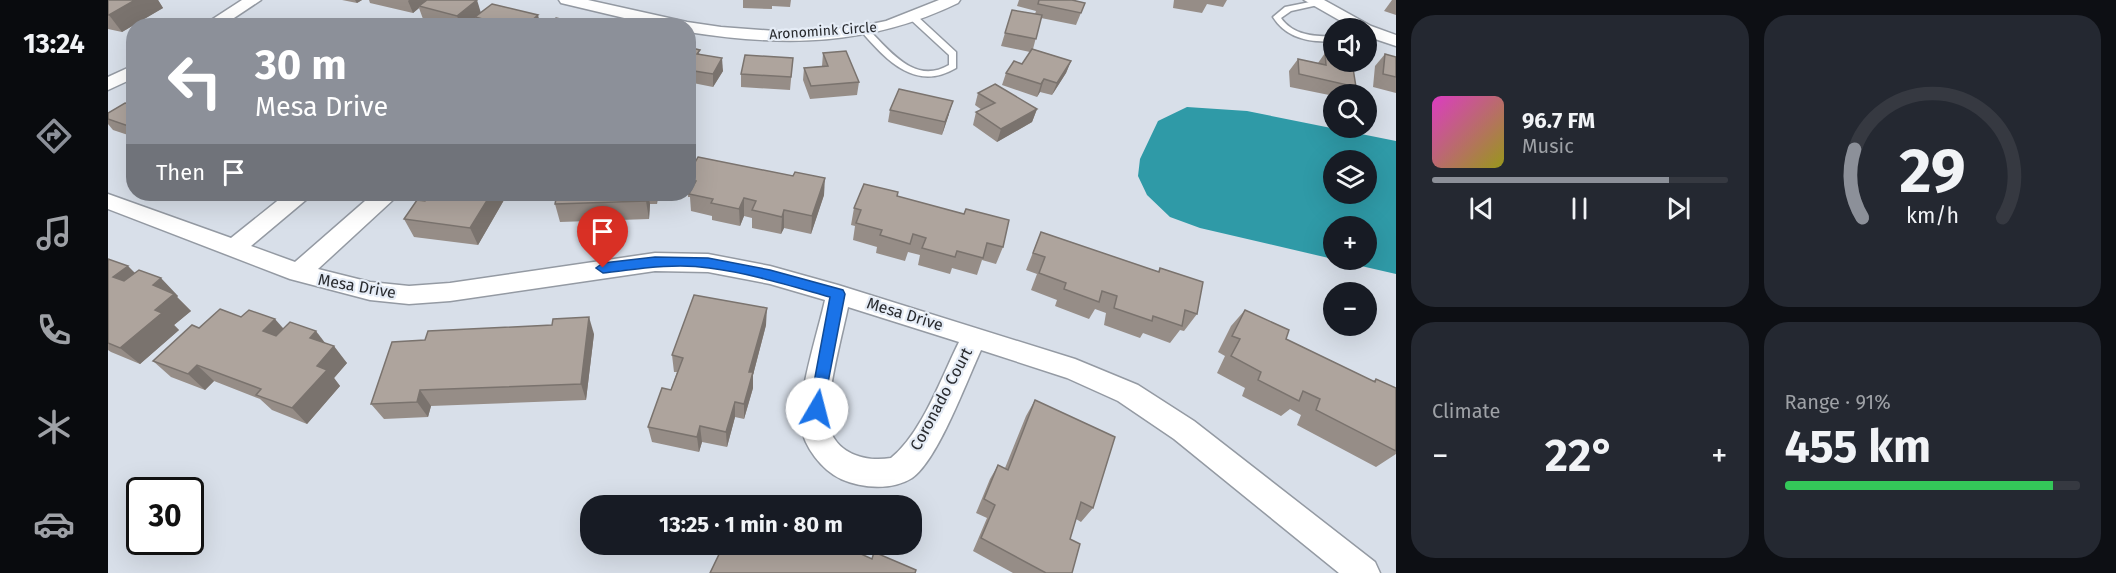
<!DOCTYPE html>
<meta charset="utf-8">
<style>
:root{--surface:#171b24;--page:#242831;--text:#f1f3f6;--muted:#9ea1a6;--line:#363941;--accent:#8c9099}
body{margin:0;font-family:"Fira Sans",sans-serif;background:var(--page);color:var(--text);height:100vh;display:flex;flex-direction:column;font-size:22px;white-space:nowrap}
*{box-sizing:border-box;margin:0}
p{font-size:20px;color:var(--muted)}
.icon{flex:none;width:33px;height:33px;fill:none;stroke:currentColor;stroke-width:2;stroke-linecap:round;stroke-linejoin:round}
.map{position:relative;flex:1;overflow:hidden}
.details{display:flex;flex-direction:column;gap:15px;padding:15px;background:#0d0f14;width:720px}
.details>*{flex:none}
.top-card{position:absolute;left:18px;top:18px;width:570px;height:183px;border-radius:24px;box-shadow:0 6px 24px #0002;background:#8c9099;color:#fff;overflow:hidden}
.controls{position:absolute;left:1215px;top:18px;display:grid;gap:12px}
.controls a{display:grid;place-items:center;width:54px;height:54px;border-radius:50%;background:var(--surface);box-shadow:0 6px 24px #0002;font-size:30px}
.speed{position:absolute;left:18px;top:477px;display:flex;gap:12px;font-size:30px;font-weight:700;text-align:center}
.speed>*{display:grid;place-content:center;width:78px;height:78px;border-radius:50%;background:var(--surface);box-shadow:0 6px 24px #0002;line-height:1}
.speed .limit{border:3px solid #111;border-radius:9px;background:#fff;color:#111}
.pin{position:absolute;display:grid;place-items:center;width:51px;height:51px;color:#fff;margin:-62px -26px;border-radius:50% 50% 50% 0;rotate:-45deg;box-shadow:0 0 6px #0007}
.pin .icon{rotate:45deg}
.me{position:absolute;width:66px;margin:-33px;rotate:8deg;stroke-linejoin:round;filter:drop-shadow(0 0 4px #0008)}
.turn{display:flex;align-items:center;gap:21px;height:126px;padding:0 30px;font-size:27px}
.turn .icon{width:78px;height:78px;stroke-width:2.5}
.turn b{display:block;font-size:42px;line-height:51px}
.then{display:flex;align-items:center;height:57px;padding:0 30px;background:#0003;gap:12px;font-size:22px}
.big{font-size:45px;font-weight:700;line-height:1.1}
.details .card{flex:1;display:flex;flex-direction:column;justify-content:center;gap:9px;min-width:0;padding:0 21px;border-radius:24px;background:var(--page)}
.details .dial{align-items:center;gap:0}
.dial svg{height:156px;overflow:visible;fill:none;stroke:var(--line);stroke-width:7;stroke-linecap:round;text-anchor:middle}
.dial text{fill:var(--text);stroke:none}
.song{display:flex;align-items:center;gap:18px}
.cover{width:72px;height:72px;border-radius:9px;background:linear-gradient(135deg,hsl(310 70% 55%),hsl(60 70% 35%))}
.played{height:6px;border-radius:3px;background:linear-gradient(90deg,var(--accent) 80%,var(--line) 80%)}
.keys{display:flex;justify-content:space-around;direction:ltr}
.heat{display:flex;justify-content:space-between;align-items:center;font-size:33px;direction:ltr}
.charge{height:9px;border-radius:4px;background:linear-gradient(90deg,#34c759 91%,var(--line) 0)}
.details .tiles{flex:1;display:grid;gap:15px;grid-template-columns:repeat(2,1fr)}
.trip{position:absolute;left:472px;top:495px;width:342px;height:60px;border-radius:24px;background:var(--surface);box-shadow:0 6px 24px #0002;font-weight:700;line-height:60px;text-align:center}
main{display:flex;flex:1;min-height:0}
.tabs{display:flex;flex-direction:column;width:108px;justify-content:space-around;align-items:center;background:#090b0e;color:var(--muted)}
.tabs .icon{width:42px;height:42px}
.tabs .active{color:var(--accent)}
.tabs b{font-size:27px;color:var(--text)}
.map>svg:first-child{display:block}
</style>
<main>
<nav class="tabs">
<b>13:24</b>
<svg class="icon active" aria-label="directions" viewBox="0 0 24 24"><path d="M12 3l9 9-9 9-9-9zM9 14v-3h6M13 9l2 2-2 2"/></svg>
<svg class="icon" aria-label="music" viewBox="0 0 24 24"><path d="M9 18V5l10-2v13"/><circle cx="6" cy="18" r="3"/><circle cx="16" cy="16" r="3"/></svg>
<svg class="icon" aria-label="phone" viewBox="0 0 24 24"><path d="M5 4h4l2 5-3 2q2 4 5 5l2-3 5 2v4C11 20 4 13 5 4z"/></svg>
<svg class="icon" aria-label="climate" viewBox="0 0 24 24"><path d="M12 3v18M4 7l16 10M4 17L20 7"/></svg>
<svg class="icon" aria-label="car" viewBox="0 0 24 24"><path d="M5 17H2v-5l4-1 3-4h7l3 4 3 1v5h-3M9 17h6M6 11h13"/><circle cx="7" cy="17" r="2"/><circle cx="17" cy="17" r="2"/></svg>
</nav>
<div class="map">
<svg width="1288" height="573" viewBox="0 0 1288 573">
<rect width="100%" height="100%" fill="#d8dfe9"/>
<!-- water -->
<path fill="#2f9aa7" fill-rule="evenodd" d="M1079 107 1139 111 1288 141V274L1227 260H1258V226H1226L1225 259 1092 228 1062 217 1039 195 1030 176 1032 159 1050 121ZM1226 160H1258V194H1226Z"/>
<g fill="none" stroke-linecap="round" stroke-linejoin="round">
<!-- service casing -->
<g stroke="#949aa3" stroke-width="3">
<g id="service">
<path d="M1207 1 1211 3 1210 5 1183 11 1173 18C1185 35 1206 37 1226 36V41C1202 43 1178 38 1165 17L1177 7Z"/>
<path d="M803 16H809L848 52V68C808 92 779 61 753 31L760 29C783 52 807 85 841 65V55L803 20Z"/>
</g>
</g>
<!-- minor casing -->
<g stroke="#949aa3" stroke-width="3">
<g id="minor">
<path d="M134 0H153L114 26H94Z"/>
<path d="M451 0H480L579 22 613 27 681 32 749 27 778 21 831 0H852L850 3C761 46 677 47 580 32V26H550L453 3Z"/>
<path d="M1196 0H1216L1263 26 1288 35V46L1258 36V28H1245Z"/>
<path d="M26 65V78L0 90V77Z"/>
<path d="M0 194 123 238 178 194H201L199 199 143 246 187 262 265 194H288L286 199 210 269 262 282 301 286 342 283 547 253 600 254 662 266 730 285 967 359 1030 385 1086 421 1267 562 1272 573H1231L1066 439 1010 401 959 378 873 350C859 380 830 460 804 478 783 491 754 488 733 479 714 470 696 447 693 426 689 396 710 332 717 300L662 284 600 272 547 271 342 301 301 304 262 300 182 279 0 209ZM740 307 851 342C833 378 814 433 783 458 759 462 731 455 722 430 714 409 735 332 740 307Z"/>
</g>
</g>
<!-- service -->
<use href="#service" fill="#fff" fill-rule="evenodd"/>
<!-- minor -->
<use href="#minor" fill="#fff" fill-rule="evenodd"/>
</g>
<!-- wall -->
<g fill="#968d87">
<path d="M0 0H50L55 8 14 32 0 29Z"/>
<path d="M234 0H254L249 3Z"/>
<path d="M261 0H367L372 13 433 26H370L367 17 357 26H343L315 19 311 8 305 13 262 3Z"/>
<path d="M635 0H683L682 7 664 6V9L635 8Z"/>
<path d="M911 0H964L977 3 968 25 933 18 925 49 963 61 958 73 944 95 932 92 929 97 894 85 898 73 914 64 922 52 893 46 904 10 927 14 928 11 909 6Z"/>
<path d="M1066 0H1119L1115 7 1099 4 1094 13 1065 8Z"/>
<path d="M1284 0H1288V15L1276 11Z"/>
<path d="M580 47 592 54 615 71 605 87 580 82Z"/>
<path d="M715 53 751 82 749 95 702 99 695 80 696 68 714 66Z"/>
<path d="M1217 53 1248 87 1242 94H1226V96L1182 87 1181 71 1190 59 1210 63Z"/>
<path d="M1277 54 1288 57V93L1265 87 1267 66Z"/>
<path d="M685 58 682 90 633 87V74Z"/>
<path d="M870 93 929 109 924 122 889 142 865 125 868 112 874 110 867 105Z"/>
<path d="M26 104V137L5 130 0 124V113Z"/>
<path d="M782 110 841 114 834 135 780 122Z"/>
<path d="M580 175 716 195 703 234 676 228 673 234 644 228V218L636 216 632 226 604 220V216L583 211 582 197H580Z"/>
<path d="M790 192 789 196 895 247 888 264 874 260 869 275 844 268 842 274 810 265 812 255 800 252 797 261 768 253 769 247 745 240 747 226 743 225 746 208Z"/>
<path d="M322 194H394L396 200 370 245 306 237 296 219 317 201Z"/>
<path d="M449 194H550L549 204H542L541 219 452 222 447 204Z"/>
<path d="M933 232 1050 272 1052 268 1089 314 1076 331 1072 330 1062 343 1035 333 1032 338 996 325 998 313 987 309 981 319 947 306 949 300 923 290 929 274 918 270Z"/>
<path d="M0 259 70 296 69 297 83 311 66 325 71 330 32 364 3 352 0 350Z"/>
<path d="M1137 310 1178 339 1265 381 1268 379 1288 388V454L1268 467 1189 425 1193 415 1182 409 1173 416 1134 396 1137 388 1109 373 1117 356 1110 352 1123 326Z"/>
<path d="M133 317 175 328 218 344 239 363 226 378 232 386 199 424 164 410 152 399 106 381 97 390 63 377 45 361 91 328Z"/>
<path d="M658 325 645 375V388L636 419 627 417 619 447 594 442 591 452 544 442 540 427 563 390 569 372H566L564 355Z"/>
<path d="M486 334 478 400 323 406 320 417 276 419 263 404Z"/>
<path d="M927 400 985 508 973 522 968 519 962 539 964 573H905L865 551 879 518 868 513 882 479 890 465 897 468 918 416Z"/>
</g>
<!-- shaded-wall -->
<g fill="#7a736e">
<path d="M27 0H50L55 8 14 32 1 15Z"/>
<path d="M247 0H254L249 3Z"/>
<path d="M301 0H322L311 6V8L305 13 300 1Z"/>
<path d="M369 0 373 13 357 26H353L349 16Z"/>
<path d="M430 15 433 26H417Z"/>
<path d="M614 58 615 71 605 87V74Z"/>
<path d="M963 61 958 73 944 95 949 83Z"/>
<path d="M936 79 932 92 929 97 933 84Z"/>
<path d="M845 101 841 114 834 135 837 122Z"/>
<path d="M929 109 924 122 889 142 893 129Z"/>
<path d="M717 178 716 195 703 234 704 216Z"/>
<path d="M383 194H394L396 200 370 245 362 228Z"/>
<path d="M539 194H540L542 204 541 219 538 201Z"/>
<path d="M548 194H550L549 204Z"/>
<path d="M636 198V216L632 226 631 209Z"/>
<path d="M676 210V228L673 234 674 217Z"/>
<path d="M20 266 37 283 23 294 5 277Z"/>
<path d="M53 278 70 296 69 297 83 311 66 325 71 330 32 364 12 348 47 310 45 285Z"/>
<path d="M659 308 658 325 645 375V388L636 419V404L641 372Z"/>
<path d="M481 317 486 334 478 400 473 384Z"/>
<path d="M167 319 182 336 170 348 155 331Z"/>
<path d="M208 331 221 348 202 338Z"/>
<path d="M226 346 239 363 226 378 232 386 199 424 184 408 209 366Z"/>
<path d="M89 365 106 381 97 390 80 374Z"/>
<path d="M312 390 323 406 320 417 309 402Z"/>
<path d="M627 402V417L619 447 618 432Z"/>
<path d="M592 426 594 442 591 452 589 437Z"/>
</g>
<!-- building -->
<g fill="#aea49d" stroke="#7a736e" stroke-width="1.5">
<path d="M0 0H27L1 15H0Z"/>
<path d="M319 0H369L349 16 311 6Z"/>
<path d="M931 0H964L977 3 973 13 930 4Z"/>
<path d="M384 4 430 15 417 26H402L367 17Z"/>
<path d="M904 10 934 15 928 39 897 33Z"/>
<path d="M448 18 465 22 461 26H438Z"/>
<path d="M151 20 171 26H143Z"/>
<path d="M580 47 592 50 589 54 614 58 605 74 580 70Z"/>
<path d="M924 49 963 61 949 83 936 79 933 84 898 73 906 61 914 64Z"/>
<path d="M738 51 751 82 703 86 696 68 720 66 715 53Z"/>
<path d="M1217 53 1226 55V62H1244L1248 87 1191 74 1190 59 1218 65Z"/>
<path d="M1277 54 1288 57V77L1275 74Z"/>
<path d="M637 55 685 58 683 77 633 74Z"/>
<path d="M887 84 929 109 893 129 868 112 887 103 870 93Z"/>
<path d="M791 89 845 101 837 122 782 110Z"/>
<path d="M17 103 24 105 26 104V128L0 119V113Z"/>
<path d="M590 157 685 176 687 172 717 178 704 216 676 210 674 217 644 210 648 201 636 198 631 209 603 203 605 199 581 194 588 181 580 179V175Z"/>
<path d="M756 184 790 192 789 196 856 214 858 209 901 220 895 247 879 243 875 258 849 251 847 257 814 248 818 238 805 234 802 244 772 235 774 230 748 223 753 210 746 208Z"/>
<path d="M322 194H383L362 228 296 219 309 200 317 201Z"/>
<path d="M449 194H539L538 201 447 204Z"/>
<path d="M933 232 1051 272 1052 268 1095 282 1089 314 1077 310 1074 326 1045 316 1044 321 1006 308 1009 296 994 291 991 302 956 289 958 283 931 273 937 257 925 253Z"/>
<path d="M0 259 20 266 5 277 16 281 31 270 53 278 45 285 66 294 47 310 54 313 12 348 0 343Z"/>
<path d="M586 295 659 308 641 372H645L636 404 627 402 618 432 592 426 589 437 540 427 554 388 563 390 575 358 564 355Z"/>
<path d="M112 309 133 317 141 310 167 319 155 331 168 336 182 322 208 331 202 338 226 346 209 366 219 370 184 408 148 395 153 389 89 365 80 374 45 361 84 325 91 328Z"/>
<path d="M1137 310 1181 330 1178 339 1267 382 1268 379 1288 388V451L1208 410 1212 399 1195 391 1191 401 1150 380 1153 372 1123 356 1132 339 1124 336Z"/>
<path d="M481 317 473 384 312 390 309 402 263 404 284 342 317 340 320 331 444 325 445 319Z"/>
<path d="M927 400 1007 437 985 508 973 502 962 539 972 544 964 573H938L873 538 887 505 876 499 890 465 900 470Z"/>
<path d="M616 544H731L764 559 766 552 808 570 807 573H602Z"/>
</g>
<!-- route -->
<path fill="#1a73e8" stroke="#114b97" stroke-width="1.5" d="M547 257 600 258 662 270 735 290 737 294 714 414 709 416 703 414 701 409 722 297C683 286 642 273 601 268 566 263 530 269 495 273L488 268 495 263Z"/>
<g text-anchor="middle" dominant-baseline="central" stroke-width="4.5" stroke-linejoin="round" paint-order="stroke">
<!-- far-street labels -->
<g font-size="14" fill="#282a2e" stroke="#e5ecf6">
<text transform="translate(715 31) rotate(-4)">Aronomink Circle</text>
</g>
<!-- street labels -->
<g font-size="16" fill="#282a2e" stroke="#e5ecf6">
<text transform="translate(249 286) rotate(10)">Mesa Drive</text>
<text transform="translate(797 314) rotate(17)">Mesa Drive</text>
<text transform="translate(833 399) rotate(-62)">Coronado Court</text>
</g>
</g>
</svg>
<div class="controls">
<a><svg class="icon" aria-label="sound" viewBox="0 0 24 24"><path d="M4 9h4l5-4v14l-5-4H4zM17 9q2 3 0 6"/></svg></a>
<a><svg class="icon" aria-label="search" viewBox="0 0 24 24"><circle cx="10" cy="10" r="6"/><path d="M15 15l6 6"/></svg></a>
<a><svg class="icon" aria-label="layers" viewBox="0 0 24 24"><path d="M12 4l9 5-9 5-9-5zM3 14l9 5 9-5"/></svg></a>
<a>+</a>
<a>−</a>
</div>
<div class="speed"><div class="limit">30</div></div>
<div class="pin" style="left:495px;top:268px;background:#d93025"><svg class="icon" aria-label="arrive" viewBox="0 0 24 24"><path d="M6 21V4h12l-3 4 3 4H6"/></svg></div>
<svg class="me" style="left:709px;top:409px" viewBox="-20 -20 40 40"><circle r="19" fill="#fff"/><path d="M0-13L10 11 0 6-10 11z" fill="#1a73e8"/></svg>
<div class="trip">13:25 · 1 min · 80 m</div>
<div class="top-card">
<div class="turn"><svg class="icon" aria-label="left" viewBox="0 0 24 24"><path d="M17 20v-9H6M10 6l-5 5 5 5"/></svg><div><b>30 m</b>Mesa Drive</div></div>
<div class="then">Then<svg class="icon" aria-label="arrive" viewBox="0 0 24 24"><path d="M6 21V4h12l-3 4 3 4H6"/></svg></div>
</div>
</div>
<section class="details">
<div class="tiles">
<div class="card">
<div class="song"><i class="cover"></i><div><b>96.7 FM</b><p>Music</p></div></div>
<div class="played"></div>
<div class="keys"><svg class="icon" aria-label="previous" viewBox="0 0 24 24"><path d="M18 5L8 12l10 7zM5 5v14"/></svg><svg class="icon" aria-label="pause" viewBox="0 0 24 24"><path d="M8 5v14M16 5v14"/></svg><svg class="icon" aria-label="next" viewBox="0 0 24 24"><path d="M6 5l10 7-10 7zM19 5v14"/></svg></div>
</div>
<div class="card dial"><svg viewBox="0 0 100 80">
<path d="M14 69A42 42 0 1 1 86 69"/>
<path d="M14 69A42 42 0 0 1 10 34" stroke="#8c9099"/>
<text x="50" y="56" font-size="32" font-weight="700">29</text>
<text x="50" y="72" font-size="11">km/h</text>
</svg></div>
<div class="card"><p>Climate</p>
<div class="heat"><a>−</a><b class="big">22°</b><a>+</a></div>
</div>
<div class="card"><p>Range · 91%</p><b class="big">455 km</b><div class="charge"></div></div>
</div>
</section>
</main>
